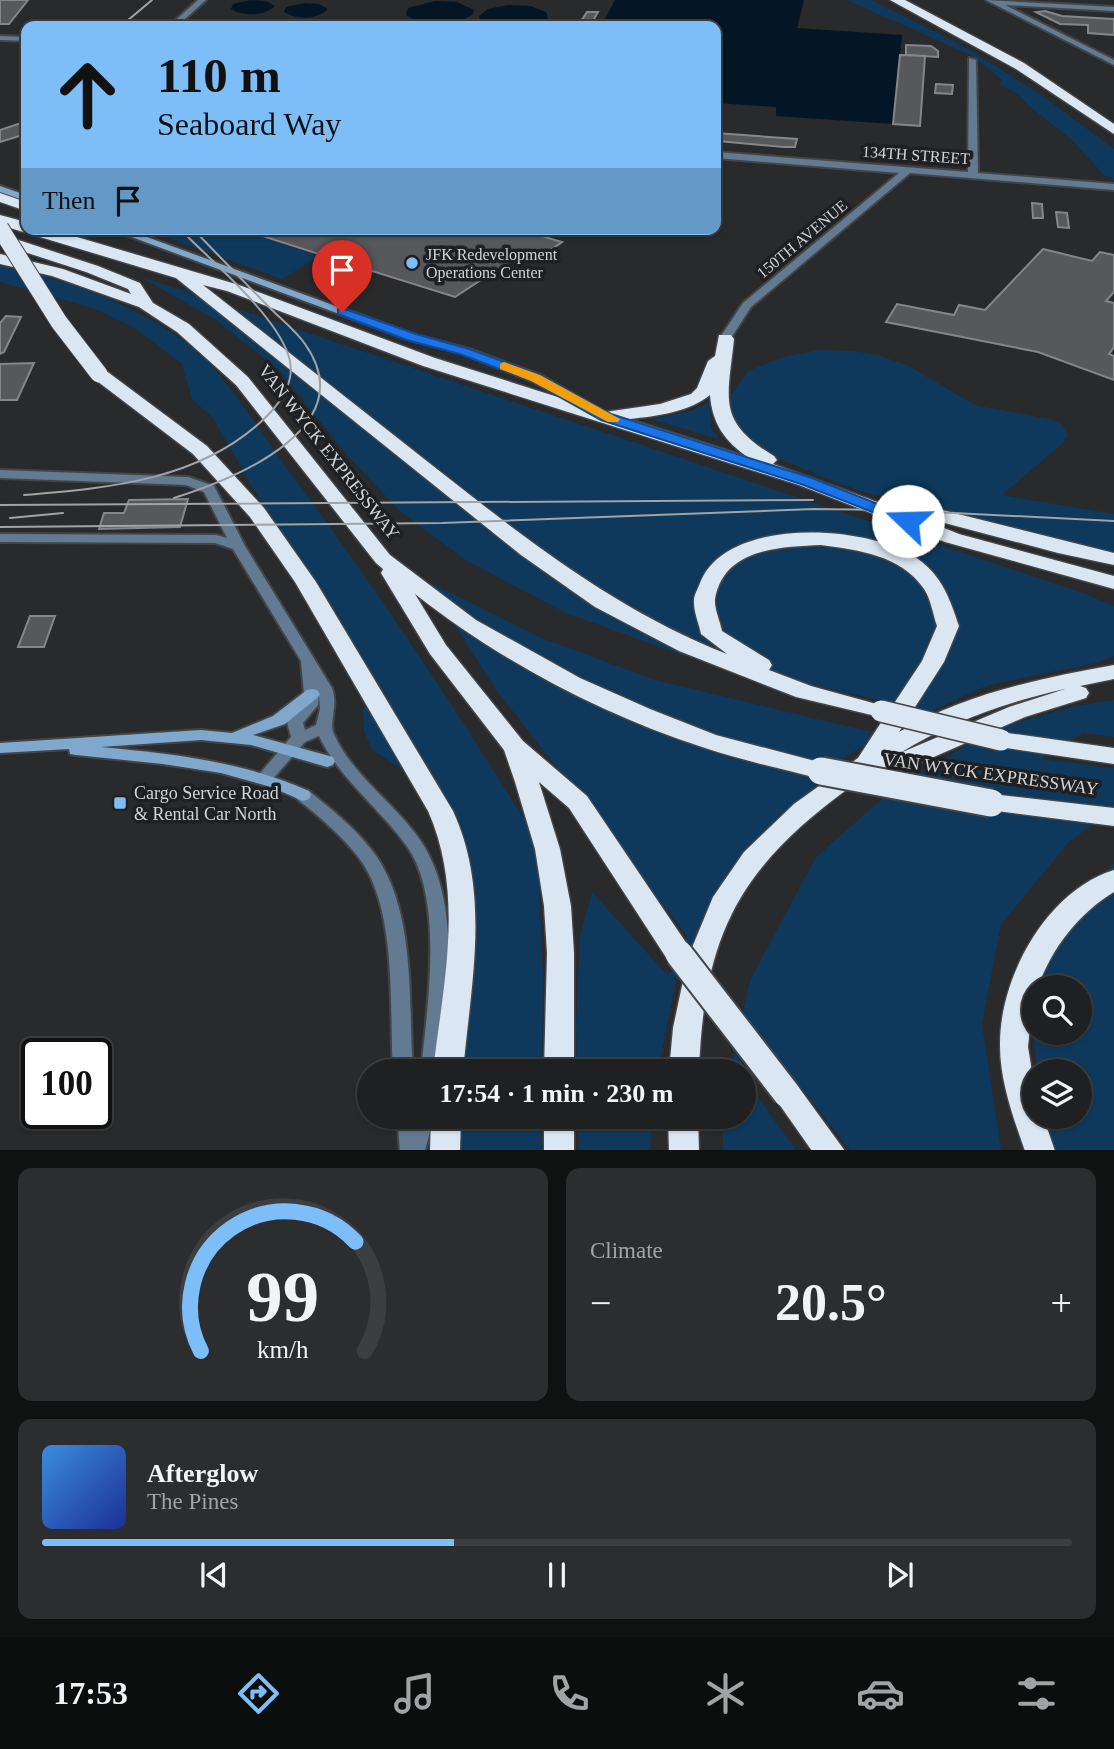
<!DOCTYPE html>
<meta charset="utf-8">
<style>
:root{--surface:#1e2021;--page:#2b2d2e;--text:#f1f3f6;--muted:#a1a3a5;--line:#3c3e3f;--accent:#7dbef9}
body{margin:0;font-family:"Times New Roman",serif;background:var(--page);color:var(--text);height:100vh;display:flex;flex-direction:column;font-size:26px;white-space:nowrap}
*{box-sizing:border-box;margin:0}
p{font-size:23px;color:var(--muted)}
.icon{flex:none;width:38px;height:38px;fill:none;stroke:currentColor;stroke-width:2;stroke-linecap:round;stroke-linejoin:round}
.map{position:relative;height:1150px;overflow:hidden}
.drawer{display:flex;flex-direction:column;gap:18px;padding:18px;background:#101212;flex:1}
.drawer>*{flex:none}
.guide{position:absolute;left:21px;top:21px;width:700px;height:214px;border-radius:14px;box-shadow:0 2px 5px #0004,0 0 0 2px var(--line);background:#7dbef9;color:#111;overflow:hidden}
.buttons{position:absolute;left:1022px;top:975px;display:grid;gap:14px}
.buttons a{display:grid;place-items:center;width:70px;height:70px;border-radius:50%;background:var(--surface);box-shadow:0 2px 5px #0004,0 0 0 2px var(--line);font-size:35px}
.speed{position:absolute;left:21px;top:1038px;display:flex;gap:14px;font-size:35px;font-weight:700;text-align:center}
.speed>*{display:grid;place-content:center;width:91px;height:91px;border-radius:50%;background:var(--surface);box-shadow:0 2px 5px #0004,0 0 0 2px var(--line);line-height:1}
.speed .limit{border:4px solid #111;border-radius:10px;background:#fff;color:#111}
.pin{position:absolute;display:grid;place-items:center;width:60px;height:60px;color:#fff;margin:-72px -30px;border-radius:50% 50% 50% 0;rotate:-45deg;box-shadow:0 0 7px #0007}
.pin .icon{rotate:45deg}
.me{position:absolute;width:77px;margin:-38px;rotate:291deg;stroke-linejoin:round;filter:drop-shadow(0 0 5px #0008)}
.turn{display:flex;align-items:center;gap:24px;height:147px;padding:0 21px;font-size:32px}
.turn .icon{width:91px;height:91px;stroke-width:2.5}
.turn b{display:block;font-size:49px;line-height:60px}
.then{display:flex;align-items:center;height:66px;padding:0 21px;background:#0003;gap:14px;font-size:26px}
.big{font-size:52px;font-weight:700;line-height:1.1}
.drawer .widget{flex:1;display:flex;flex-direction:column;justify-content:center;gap:10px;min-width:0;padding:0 24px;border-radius:14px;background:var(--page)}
.drawer .dial{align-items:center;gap:0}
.dial svg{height:182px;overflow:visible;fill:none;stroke:var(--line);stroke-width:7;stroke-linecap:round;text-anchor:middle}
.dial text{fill:var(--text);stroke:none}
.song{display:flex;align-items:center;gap:21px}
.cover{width:84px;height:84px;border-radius:10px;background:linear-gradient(135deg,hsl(210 70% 55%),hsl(230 70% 35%))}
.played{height:7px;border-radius:4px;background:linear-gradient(90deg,var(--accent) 40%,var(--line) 40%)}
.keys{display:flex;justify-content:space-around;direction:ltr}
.heat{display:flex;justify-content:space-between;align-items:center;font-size:38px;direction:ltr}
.drawer .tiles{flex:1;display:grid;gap:18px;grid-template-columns:1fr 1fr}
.widget:last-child{grid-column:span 2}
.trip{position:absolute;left:357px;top:1059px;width:399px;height:70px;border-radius:35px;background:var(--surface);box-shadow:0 2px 5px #0004,0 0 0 2px var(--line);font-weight:700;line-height:70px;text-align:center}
.menu{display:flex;height:112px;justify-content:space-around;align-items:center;background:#0c0d0d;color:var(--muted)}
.menu .icon{width:49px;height:49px}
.menu .selected{color:var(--accent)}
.menu b{font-size:32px;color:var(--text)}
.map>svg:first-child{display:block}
</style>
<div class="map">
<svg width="1114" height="1151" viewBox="0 0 1114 1151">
<rect width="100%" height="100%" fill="#282a2c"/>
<!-- green -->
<g fill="#0e395c">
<path d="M847 0H871L963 46 1040 94 1114 149V180L1104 175 1072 140 1029 106 1018 94 999 84 1003 81 973 56Z"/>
<path d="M143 229H252L247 232 319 256 282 279Z"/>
<path d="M0 263 51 274 46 278C92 287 177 327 209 363 239 396 264 437 291 474 374 586 452 703 526 822L538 864 543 979 542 1071H460L464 866 415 778 372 750 364 731 363 709 368 681 304 567 253 488 213 418 192 399 182 364 135 328 93 308 0 282Z"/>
<path d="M139 276 1088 595 1114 606V656L1096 663 988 685 891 730 845 757 734 865 677 976 658 1071H577L576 1026 580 936 592 892 668 976 687 936 495 688 427 581 539 637 655 680 871 732 915 708 682 655 566 613 467 561 400 511 347 455 279 370 216 320Z"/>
<path d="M819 350 854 351 881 356 909 366 975 405 1049 419 1061 424 1068 435 1063 443 1002 495 1114 514V551L1037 539 857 490 762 452 740 435 730 417 731 395 748 371 783 357Z"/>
<path d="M710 402 711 427 719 439 651 419 691 411Z"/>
<path d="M1114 700V737L1083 733 1041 759 1114 768V809L1069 842 1001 924 982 1024 1001 1150H850L755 1029 739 1071H731L750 980 816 857 899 784 996 729 1070 707Z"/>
<path d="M1114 863V1150H1057L1048 1134 1045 1117 1080 1116V1071H1038L1030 1013 1034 998V1032H1080V987H1037L1056 925Z"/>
<path d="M744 1078 796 1150H723V1117L744 1116Z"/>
<path d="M457 1117H541V1150L455 1151Z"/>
<path d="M578 1117H653L650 1150H579Z"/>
</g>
<!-- water -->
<g fill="#041525">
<path d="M250 0 266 1 275 6C264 16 243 17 231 9L233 4Z"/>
<path d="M615 0H804L797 28 902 35 893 124 776 116V107L716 103V26H601Z"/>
<path d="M435 1 457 2 474 10 473 14C456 27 423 27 406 15L408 8Z"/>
<path d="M305 3 319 4 328 9C317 20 297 20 284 12L286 7Z"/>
<path d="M508 5 530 6 546 12 548 19C533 31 496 31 480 20L479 16 488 9Z"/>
</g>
<!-- building -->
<g fill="#56585b" stroke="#84878a" stroke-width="2">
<path d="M0 0H28L9 24H0Z"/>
<path d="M1045 11 1062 16 1114 19V35L1088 33V25L1060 24 1036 12Z"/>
<path d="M587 12H598L590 26H578Z"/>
<path d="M906 45 931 46 938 51V57L906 55Z"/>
<path d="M900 55 925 56 920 126 893 124Z"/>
<path d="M936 84 953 85 952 94 935 93Z"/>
<path d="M21 123 26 125V134L0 142V130Z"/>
<path d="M716 133 797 139 795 147H784L718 141Z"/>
<path d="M1032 203 1042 204 1043 218H1033Z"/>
<path d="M1056 212 1067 213 1069 228 1058 227Z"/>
<path d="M255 229H557L545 237 562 242 533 262 516 257 455 297 369 270 356 278 315 265 328 257 250 232Z"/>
<path d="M1043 249 1092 261 1100 252 1114 255V292L1106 301 1114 303V347L1109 354 1114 356V380L1038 352 886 322 897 304 954 315 959 305 985 310Z"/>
<path d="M6 316 21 317 4 352 0 354V323Z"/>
<path d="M34 363 17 400H0V364Z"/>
<path d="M188 499 180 527 99 529 104 513H124L129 500Z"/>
<path d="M30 616H55L44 647H18Z"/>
</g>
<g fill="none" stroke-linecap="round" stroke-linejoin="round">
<!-- street casing -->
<g stroke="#434547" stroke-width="4">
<g id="street">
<path d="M198 0H206L177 26H169Z"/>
<path d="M986 0 1114 7V11L1005 5 1114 60V65Z"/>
<path d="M0 36 26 37V41L0 40Z"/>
<path d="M969 58 976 60 978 173 1114 184V190L910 173 751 307 729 341H721L719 339 743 303 899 173 716 158V152L968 172Z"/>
<path d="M0 470 188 477 214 486 245 546 332 688C339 707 328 722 334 734 351 773 390 800 415 833 464 895 447 997 441 1071H421C427 1008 445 898 406 845 378 807 339 778 319 736L305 742 271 781H259L257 777 291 737 287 722 303 704 304 694 301 661 233 549 215 543 0 542V534L216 535 227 538 204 492 186 485 0 478ZM319 696 320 709 316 725 305 730 303 723 318 705Z"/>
<path d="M303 789 309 791C331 809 353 826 371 849 417 907 408 1001 413 1071H393C389 1008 398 910 359 858 341 835 320 817 297 799L295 795 297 791Z"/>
<path d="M397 1116H434L425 1151H400Z"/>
</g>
</g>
<!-- secondary casing -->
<g stroke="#434547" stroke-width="4">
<g id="secondary">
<path d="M0 186 26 195V201L0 192Z"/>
<path d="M110 229H125L415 335 469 349 540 375 610 415 608 418H600L532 381 461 353 407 339Z"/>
<path d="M312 689 317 690 320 694 317 698 285 724 253 735 333 757 335 761 333 765 327 767 251 745 201 740 101 747C173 754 242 761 309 791L311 795 309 799 303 801 271 787 221 773 163 764 76 755 70 754 69 749 0 753V743L201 730 232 733 273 716 307 690Z"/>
</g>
</g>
<!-- highway casing -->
<g stroke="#434547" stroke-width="3">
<g id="highway">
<path d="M890 0H905L1024 63 1114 124V134L1016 69Z"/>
<path d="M0 193 26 202V211L0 202Z"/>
<path d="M0 215 26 222V229H50L239 285 435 358 605 412 660 404 691 394 697 388 708 361 715 356 719 335H731L734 339C728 399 716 421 774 456L777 460 773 464 894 508 895 502 902 500 1114 553V565L1058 553 907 513 959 534 1114 576V589L945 542 799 485 423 366 227 291 203 285C278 344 353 403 428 462 522 536 615 610 727 654L701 634C699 624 694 613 694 603 693 596 698 589 700 583 725 516 869 524 918 559 942 576 950 599 959 626L944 662 899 732C964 694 1041 678 1114 665V679L1080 686 1086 688 1089 693 1086 698 1025 717 870 785 861 788 853 785C741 866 704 932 699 1071H669L673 1028 687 962 679 965 669 962 569 808 539 782 560 849 571 906 574 953V1071H544L547 953 544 906 535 849 515 782 504 750 430 654 381 573 383 569 376 563 236 385 177 332 139 307 52 276 0 264V254L63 269 131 294 128 289 86 272 0 244V234L98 266 140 283 153 303 189 324 248 377 390 555 476 620 580 678 650 709 716 735 830 765 833 771 830 777 821 779C781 769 741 760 702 747 600 714 499 660 415 594L446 645 523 741 587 796 691 950 713 897 744 852 794 804 858 758 884 718 796 697 679 651 595 607 521 555 176 278 0 225ZM710 395C712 423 725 442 748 457L629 419C658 416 689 412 710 395ZM821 545C858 550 901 555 924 589 931 599 933 615 937 626L922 661 891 708 811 686 769 670 772 665 769 660 722 631C720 621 714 608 715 599 724 548 780 547 821 545ZM1065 689 1009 707 900 753C951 721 1007 702 1065 689Z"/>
<path d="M99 369 105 370 207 446 264 508 316 582 453 811C491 893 471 984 463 1071H433C443 985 465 894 428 811L295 582 250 517 193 454 93 378 90 374Z"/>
<path d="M1001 732 1114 748V764L993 746 989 740 993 734Z"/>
<path d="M991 794 1114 808V826L982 809 979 803 982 797Z"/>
<path d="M1114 870V892C1078 914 1052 948 1038 987H1034L1028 1047 1034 1084V1116H1043L1055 1151H1025C1013 1117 1000 1081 1000 1046 999 978 1046 891 1114 870Z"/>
<path d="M787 1081 797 1085 845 1151H812L772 1094 777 1085Z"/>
<path d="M431 1116H461L460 1151H430Z"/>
<rect x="544" y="1116" width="30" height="35"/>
<path d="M668 1116H698L699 1151H669Z"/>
</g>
</g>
<!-- street -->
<use href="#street" fill="#627a92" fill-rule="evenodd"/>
<!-- secondary -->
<use href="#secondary" fill="#80a8cd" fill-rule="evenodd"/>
<!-- highway -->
<use href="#highway" fill="#dae6f2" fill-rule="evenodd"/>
<!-- tram -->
<g stroke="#a1a3a5" stroke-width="2">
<path d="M121 26 152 0"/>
<path d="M24 495C110 488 203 480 267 416 283 400 297 377 288 354 273 312 212 262 180 229"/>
<path d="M174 498C234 479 364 428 305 344 296 331 282 320 271 309 245 283 219 256 193 229"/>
<path d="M0 505 813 500"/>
<path d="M10 518 63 513"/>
<path d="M0 527 442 523 814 509 894 510 1114 521"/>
</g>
<!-- highway-bridge-far2 casing -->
<g stroke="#434547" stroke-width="19" stroke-linecap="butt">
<path id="highway-bridge-far2" d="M0 228 59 322 99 374"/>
</g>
<!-- highway-bridge-far1 casing -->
<g stroke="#434547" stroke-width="24" stroke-linecap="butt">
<path id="highway-bridge-far1" d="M881 711 1001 740"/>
</g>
<!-- highway-bridge casing -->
<g stroke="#434547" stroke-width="31" stroke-linecap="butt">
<g id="highway-bridge">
<path d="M821 771 991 803"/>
<path d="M679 954 787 1094"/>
</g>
</g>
<!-- highway-bridge-far2 -->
<use href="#highway-bridge-far2" stroke="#dae6f2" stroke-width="17"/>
<!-- highway-bridge-far1 -->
<use href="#highway-bridge-far1" stroke="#dae6f2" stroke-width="21"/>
<!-- highway-bridge -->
<use href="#highway-bridge" stroke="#dae6f2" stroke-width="27"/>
</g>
<!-- route -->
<path fill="#1a73e8" stroke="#114b97" stroke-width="2" d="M342 308 416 334 469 349 540 375 611 414 812 478 913 518 916 521 908 525 903 524 801 484 601 420 531 381 460 354 407 340 338 314V309Z"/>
<!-- slow -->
<path fill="#f59e0b" d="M504 362 540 375 620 419 618 422H608L531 381 500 369V364Z"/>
<!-- markers -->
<g fill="#7dbef9" stroke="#1e2023" stroke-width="2.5">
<circle cx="412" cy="263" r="7"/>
<rect x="113" y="796" width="14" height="14" rx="3.5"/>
</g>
<g text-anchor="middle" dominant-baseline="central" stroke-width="7" stroke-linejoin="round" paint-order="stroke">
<!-- far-street labels -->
<g font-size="16" fill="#d1d3d4" stroke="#1e2023">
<text transform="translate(916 155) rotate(4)">134TH STREET</text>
<text transform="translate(802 239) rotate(-40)">150TH AVENUE</text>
</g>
<!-- far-poi labels -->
<g font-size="16" fill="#d1d3d4" stroke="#1e2023" text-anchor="start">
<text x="426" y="254">JFK Redevelopment<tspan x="426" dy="18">Operations Center</tspan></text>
</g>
<!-- street labels -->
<g font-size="18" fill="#d1d3d4" stroke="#1e2023">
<text transform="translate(329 452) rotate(52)">VAN WYCK EXPRESSWAY</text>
<text transform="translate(991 774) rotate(8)">VAN WYCK EXPRESSWAY</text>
</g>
<!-- poi labels -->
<g font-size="18" fill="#d1d3d4" stroke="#1e2023" text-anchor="start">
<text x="134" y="793">Cargo Service Road<tspan x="134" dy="21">&amp; Rental Car North</tspan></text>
</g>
</g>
</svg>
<div class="buttons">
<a><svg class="icon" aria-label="search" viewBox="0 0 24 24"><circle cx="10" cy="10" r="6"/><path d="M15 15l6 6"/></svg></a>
<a><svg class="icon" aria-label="layers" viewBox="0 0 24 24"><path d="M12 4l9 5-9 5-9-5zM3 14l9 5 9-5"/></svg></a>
</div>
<div class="speed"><div class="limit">100</div></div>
<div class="pin" style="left:342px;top:312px;background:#d93025"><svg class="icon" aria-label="arrive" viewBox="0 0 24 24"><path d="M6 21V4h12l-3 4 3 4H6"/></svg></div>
<svg class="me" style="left:908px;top:521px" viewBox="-20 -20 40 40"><circle r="19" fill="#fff"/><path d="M0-13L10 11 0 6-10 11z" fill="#1a73e8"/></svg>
<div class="trip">17:54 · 1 min · 230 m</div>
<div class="guide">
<div class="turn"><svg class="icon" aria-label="ahead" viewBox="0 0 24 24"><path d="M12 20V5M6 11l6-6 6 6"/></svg><div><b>110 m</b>Seaboard Way</div></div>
<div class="then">Then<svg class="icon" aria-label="arrive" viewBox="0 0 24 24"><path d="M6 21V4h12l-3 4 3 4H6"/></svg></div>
</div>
</div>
<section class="drawer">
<div class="tiles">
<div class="widget dial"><svg viewBox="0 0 100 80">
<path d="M14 69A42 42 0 1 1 86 69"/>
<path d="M14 69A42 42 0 0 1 82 21" stroke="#7dbef9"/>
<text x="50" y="56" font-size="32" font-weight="700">99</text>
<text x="50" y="72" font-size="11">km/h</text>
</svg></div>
<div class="widget"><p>Climate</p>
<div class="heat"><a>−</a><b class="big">20.5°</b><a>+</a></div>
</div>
<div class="widget">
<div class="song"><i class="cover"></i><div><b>Afterglow</b><p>The Pines</p></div></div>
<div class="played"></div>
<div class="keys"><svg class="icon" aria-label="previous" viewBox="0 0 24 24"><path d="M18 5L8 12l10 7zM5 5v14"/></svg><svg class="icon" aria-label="pause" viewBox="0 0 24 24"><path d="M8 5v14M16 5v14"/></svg><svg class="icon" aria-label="next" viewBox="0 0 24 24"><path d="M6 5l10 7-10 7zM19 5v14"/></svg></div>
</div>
</div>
</section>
<nav class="menu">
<b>17:53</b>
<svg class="icon selected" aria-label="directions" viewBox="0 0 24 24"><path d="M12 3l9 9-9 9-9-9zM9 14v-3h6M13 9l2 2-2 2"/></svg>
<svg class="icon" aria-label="music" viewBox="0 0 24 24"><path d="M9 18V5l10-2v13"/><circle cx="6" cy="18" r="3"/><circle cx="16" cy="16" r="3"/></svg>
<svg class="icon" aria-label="phone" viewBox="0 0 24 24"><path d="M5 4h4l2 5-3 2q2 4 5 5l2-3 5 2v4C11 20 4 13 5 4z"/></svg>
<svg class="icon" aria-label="climate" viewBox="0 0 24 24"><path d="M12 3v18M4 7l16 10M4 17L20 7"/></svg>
<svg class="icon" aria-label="car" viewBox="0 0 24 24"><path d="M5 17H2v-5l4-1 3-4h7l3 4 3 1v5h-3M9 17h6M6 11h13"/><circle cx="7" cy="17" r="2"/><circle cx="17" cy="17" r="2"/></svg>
<svg class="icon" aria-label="filters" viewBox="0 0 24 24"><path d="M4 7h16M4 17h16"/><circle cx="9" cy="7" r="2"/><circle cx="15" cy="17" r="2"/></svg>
</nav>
